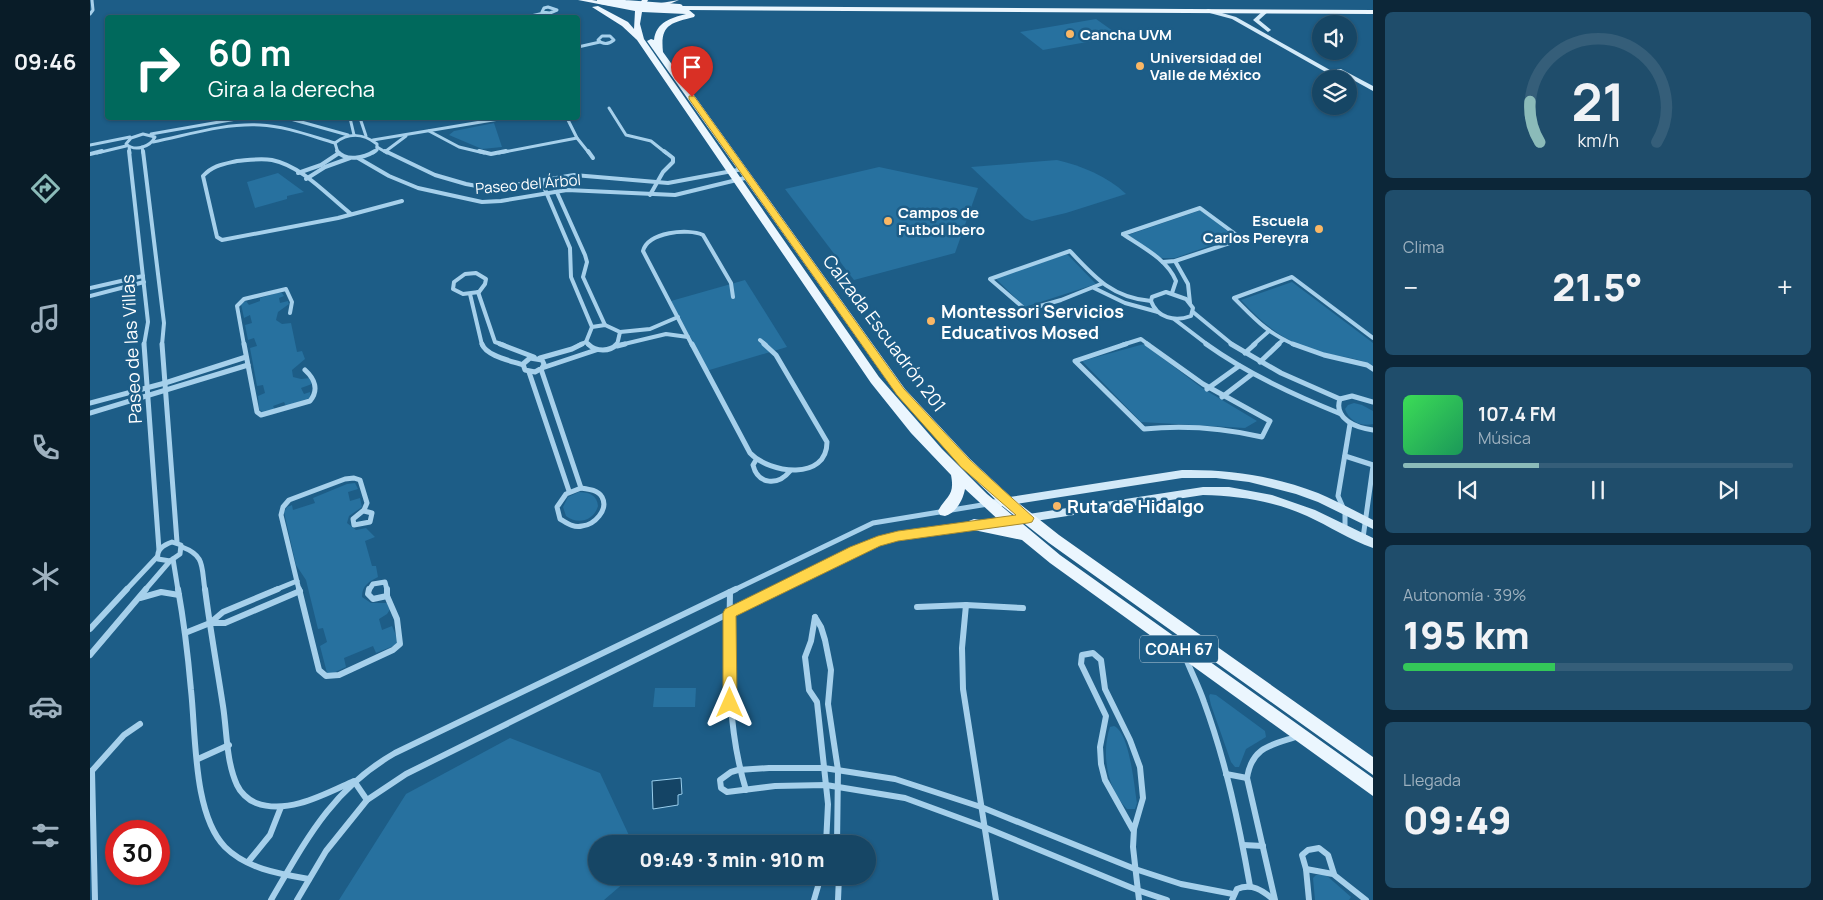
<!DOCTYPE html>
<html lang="es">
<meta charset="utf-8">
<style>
:root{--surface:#164665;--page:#1f4d6b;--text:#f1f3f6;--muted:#9eb1bf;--line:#355e79;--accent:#8bbbb9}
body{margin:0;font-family:Manrope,sans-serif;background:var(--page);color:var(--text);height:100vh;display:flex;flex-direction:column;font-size:19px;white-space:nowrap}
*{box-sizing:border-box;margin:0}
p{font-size:16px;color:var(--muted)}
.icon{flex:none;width:28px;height:28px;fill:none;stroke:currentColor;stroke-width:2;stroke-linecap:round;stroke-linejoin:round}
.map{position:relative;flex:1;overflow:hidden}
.panel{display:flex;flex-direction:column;gap:12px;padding:12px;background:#0c2638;width:450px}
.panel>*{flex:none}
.guide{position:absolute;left:15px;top:15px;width:475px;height:105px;border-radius:5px;box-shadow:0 1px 4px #0004,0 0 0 1px var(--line);background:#00695c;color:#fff;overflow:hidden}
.fabs{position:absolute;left:1222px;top:15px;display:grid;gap:10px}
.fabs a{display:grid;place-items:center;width:45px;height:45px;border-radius:50%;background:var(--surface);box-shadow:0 1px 4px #0004,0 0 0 1px var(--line);font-size:25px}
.speed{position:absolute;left:15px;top:820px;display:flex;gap:10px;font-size:25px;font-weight:700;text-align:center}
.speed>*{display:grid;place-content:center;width:65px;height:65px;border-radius:50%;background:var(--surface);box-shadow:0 1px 4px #0004,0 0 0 1px var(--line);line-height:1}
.speed .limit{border:8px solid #d22;background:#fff;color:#111}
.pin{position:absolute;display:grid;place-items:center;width:42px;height:42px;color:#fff;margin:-51px -21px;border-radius:50% 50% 50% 0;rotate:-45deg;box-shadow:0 0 5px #0007}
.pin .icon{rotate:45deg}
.me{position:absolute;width:55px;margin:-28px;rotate:0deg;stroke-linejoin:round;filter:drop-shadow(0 0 4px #0008)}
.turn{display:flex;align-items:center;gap:18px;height:105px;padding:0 20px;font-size:22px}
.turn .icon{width:65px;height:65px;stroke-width:2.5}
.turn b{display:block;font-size:35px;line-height:42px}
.big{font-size:38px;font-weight:800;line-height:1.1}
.panel .widget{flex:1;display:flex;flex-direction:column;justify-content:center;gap:8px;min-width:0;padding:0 18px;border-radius:8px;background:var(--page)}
.panel .dial{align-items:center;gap:0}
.dial svg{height:130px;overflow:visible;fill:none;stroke:var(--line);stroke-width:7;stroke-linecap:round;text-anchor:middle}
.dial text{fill:var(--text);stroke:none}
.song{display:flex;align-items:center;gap:15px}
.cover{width:60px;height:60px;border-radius:8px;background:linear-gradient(135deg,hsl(130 70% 55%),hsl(150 70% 35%))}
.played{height:5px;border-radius:2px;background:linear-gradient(90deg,var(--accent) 35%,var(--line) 35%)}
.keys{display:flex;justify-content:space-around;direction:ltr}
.heat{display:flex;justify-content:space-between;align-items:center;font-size:28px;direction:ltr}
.charge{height:8px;border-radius:4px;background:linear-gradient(90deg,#34c759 39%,var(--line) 0)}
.trip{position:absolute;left:498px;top:835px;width:288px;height:50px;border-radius:25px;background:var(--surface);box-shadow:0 1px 4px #0004,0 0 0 1px var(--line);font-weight:800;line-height:50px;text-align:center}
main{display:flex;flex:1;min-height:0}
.tab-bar{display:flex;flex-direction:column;width:90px;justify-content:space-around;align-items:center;background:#091c28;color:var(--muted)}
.tab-bar .icon{width:35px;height:35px}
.tab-bar .current{color:var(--accent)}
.tab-bar b{font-size:22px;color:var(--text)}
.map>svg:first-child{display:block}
</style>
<main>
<nav class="tab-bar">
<b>09:46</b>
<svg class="icon current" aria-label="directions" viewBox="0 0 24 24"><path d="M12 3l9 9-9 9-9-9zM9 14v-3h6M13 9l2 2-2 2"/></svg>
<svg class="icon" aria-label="music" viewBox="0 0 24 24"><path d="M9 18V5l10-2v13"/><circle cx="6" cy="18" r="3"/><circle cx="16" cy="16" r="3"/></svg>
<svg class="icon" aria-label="phone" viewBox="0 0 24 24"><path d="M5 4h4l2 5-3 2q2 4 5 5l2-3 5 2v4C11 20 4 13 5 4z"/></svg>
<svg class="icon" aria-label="climate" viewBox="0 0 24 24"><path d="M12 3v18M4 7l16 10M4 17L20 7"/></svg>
<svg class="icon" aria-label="car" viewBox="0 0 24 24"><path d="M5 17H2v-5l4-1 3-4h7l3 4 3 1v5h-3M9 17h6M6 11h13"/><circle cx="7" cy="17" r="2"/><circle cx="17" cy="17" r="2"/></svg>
<svg class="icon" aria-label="filters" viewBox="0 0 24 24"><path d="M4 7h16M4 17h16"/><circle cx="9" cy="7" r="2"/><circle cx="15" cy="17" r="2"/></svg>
</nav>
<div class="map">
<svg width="1283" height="900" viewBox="0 0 1283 900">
<rect width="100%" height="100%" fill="#1d5d87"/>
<!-- green -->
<g fill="#27719f">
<path d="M1006 19 1030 36 953 50 930 32Z"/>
<path d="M404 123 412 147 392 149 359 135 364 131Z"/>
<path d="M967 160C992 166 1017 176 1036 194L976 213 942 221 935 218 881 167Z"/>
<path d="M789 167 888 188 865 253 764 280 695 189Z"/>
<path d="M188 173 214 192 197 196V199L165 208 157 182Z"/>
<path d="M1111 210 1145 237 1085 258H1071L1038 235Z"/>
<path d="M977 254 1006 284 935 307 905 278Z"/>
<path d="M655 280 697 347 616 371 581 301Z"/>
<path d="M1202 282 1283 343V366C1266 356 1245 357 1227 351 1193 341 1174 325 1151 300Z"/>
<path d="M187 293H192L194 296 189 298 190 303 198 301 199 304 188 312 186 320 192 324 201 323 207 352 212 351 215 359 202 370 203 377 211 379 220 378 222 384 211 388 214 394 220 392V398L196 406 194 402 183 406 185 410 173 413 169 409 168 396 175 393 173 385 167 386 160 348 167 346 164 338 158 340 155 325 162 323 160 315 154 318 151 304 156 301 159 305 170 301V298Z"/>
<path d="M1054 344 1112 388 1167 421 1155 428 1051 422 992 361Z"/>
<path d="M1264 403 1272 405 1283 411V424C1271 427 1259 421 1255 409L1258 405Z"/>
<path d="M265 483 268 489 258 492 260 501 270 498 272 507 259 516 257 523 266 530 276 528 285 537 275 541 282 566H286L288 577C279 582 272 585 272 597L281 603H298L301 608 297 614 289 619 292 630 302 626 308 640 306 645 286 653 283 646 254 658 256 667 241 674 237 673 230 646 237 642 233 628 228 629 216 580 206 565 194 512 197 507 202 505 203 510 225 503 223 498 257 484Z"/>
<path d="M489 492C499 492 507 495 508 506 504 521 487 525 476 516L473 507 478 497Z"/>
<path d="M565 688H606L605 707H563Z"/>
<path d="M1120 694 1126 695 1175 731 1176 737 1156 749 1149 767H1145L1141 762 1121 705 1119 696Z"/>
<path d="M1024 726C1040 733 1044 786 1047 803L1045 809H1037C1017 789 1011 753 1020 727Z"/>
<path d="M420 738 510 773 543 844H506V876H542L514 900H249L316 794Z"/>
<path d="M1226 875H1236L1261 897 1259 900H1225L1223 878Z"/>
</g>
<!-- water -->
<path fill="#144465" stroke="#99ceed" d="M591 778 592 794 588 795V805L563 809 562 781Z"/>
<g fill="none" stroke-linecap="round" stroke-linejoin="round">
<!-- street-far3 -->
<g stroke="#a6d0eb" stroke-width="3">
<path d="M458 7 467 10 460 13 452 12 454 8Z"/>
<path d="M0 14 3 10 2 0"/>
<path d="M300 18H307"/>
<path d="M432 18 454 13"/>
<path d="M512 36H520L524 40C519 44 513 45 508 40Z"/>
<path d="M488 47 510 42"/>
<path d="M519 108 536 135 561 141 576 153"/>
<path d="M197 118 258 135"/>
<path d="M260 118 264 135"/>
<path d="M270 118 276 136"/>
<path d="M477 118 487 138 499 153"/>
<path d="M339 131 369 147 394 153"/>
<path d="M53 134 65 137C60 147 45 152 36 144L41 138Z"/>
<path d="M61 134 152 118"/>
<path d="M283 140 415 118"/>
<path d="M63 142C98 135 134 123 170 125 195 126 221 136 245 143"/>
<path d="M0 145 40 137"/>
<path d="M39 147 40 153"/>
<path d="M52 147 53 153"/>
<path d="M287 147 297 153"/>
<path d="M296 151 316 136"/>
<path d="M7 153 36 146"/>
<path d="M248 153 245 143C259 132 274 134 287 144V150L283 153"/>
<path d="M409 153 487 138"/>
</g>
<!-- street-far2 -->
<g stroke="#a6d0eb" stroke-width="4">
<path d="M39 151 58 322 54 345"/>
<path d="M53 151 74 323 72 345"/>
<path d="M247 151C256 162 274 158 285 151"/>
<path d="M295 151 345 175 376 184 392 187 418 186 484 175 578 183 653 169"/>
<path d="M389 151 401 154 416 151"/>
<path d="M498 151 503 158"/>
<path d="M0 154 12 151"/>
<path d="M268 158 299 176 328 188 392 202 411 201 477 190 585 195 659 177"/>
<path d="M208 173 231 165 249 153"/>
<path d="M216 179 235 167 260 158"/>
<path d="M461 179 495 255 497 262 493 277 515 325"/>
<path d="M451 180 480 248 481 277 502 327"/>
<path d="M560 195 573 172 583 162V158L574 151"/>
<path d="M261 214C238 196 212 166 182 160 170 158 159 160 147 161 134 164 123 165 113 176L127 237 132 240 248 218 312 201"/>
<path d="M1033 234 1110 208 1152 239 1085 261 1073 262"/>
<path d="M1033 234C1052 247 1077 259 1086 281L1082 293"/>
<path d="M1085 261 1098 284 1100 303"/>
<path d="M386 273 396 279 395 284 389 292 373 294 363 289 364 282 375 274Z"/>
<path d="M1011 284 971 300 936 310 900 279 980 251C1005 278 1023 298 1061 301"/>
<path d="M0 288 53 276"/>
<path d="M1004 288 1035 303 1068 312"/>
<path d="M388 292 405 342 414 345"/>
<path d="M1076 292 1096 299 1103 308 1101 316C1085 322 1067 318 1061 301L1062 297Z"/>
<path d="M380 294 392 345"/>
<path d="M0 296 54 282"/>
<path d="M1103 312 1143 345"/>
<path d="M1084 319 1118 345"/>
<path d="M530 332 560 329 588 317"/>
<path d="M670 340 676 345"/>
<path d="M154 345 147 306 154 299 196 289 202 302 200 313"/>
<path d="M489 345 496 342"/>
<path d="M499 345 496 342 502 327 515 325 530 332 527 345"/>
<path d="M530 345 576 334 598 337"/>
<path d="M602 345 553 251C558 232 598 228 613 235L641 283 643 297"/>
<path d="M1032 345 1051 339 1059 345"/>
<path d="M1163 345 1179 331"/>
<path d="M1187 345 1193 340"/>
<path d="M1205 345C1176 332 1166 320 1144 298L1202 277 1283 338"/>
</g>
<!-- street-far1 -->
<g stroke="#a6d0eb" stroke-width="5">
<path d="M54 344 69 550"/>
<path d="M72 344 87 542"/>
<path d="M154 344 167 412 171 415 220 401C229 390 225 379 215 370"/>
<path d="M392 344C396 356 422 361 433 365"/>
<path d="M410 344 444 357"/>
<path d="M498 344C506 352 520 352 527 344"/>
<path d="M602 344 660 453C680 474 737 481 737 442L686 355 674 344"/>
<path d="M1036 344 985 361 1054 429C1094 425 1133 428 1172 437L1180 421 1113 384 1057 344"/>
<path d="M1116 344C1158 374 1204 395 1251 414"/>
<path d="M1141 344 1191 373 1250 399"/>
<path d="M1203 344 1234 355 1277 365 1283 369"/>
<path d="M527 346 535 344"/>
<path d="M1155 353 1165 344"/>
<path d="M440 358 452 360 454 364 452 368 445 372 435 370 433 364Z"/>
<path d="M450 358 482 349 492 344"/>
<path d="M1170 362 1189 344"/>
<path d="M452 368 506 350"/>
<path d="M451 369 491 488"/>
<path d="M439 372 479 491"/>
<path d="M1117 389 1149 366"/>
<path d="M1132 397 1162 374"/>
<path d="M1283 402 1262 396 1250 399C1243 419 1267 428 1283 430"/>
<path d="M0 403 75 383 156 357"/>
<path d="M0 413 158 365"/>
<path d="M1255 456 1283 465"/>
<path d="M666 460 663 465C668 485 688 486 700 471"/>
<path d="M491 488C498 489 508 490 512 497 519 510 504 525 492 526 483 528 477 523 470 519L467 507 476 494Z"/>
<path d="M1255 529V512L1248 496 1260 424"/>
<path d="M1273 538 1283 466"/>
<path d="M82 542 91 545 90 554 80 561 68 559C66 549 74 545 82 542Z"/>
<path d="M92 547C116 556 111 567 115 590"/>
<path d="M83 559 88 590"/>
<path d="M36 590 67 557"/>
<path d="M55 590 80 561"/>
<path d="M185 590 207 581"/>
<path d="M209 590 191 515 193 507 199 500 255 479 264 478 270 480 277 503 274 510 263 519 264 525 280 522 282 513 274 511"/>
<path d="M279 590 283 584 295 582 297 590"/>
<path d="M644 590 783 523 898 504"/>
<path d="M686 590 764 551 808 536 883 525"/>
</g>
<!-- street -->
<g stroke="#a6d0eb" stroke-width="6">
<path d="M88 589C94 622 98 656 101 690 106 735 103 814 135 847 157 869 190 874 219 879"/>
<path d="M115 589C120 628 127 667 133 706 137 731 136 761 147 785 150 792 158 800 166 803 198 815 235 794 264 781L277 800"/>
<path d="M209 589 229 670 236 676 249 675 303 650 310 644 307 619 297 596"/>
<path d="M279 589 278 594 283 599 297 596"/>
<path d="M297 589V596"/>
<path d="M640 592C639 659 636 725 656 790"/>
<path d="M50 598 71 592 89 595"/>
<path d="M876 605 872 648 873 689 906 900"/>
<path d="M827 607 876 605 933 608"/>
<path d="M725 617 721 641 715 657 719 690 727 702 738 804 736 844"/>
<path d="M725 617 731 627 735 640 741 670 738 704 748 770 747 844"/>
<path d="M120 623H135L210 591"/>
<path d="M0 629 37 589"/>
<path d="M95 633 120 623 133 612 188 589"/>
<path d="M0 655 56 589"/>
<path d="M1095 656C1101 672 1109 687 1114 702 1136 762 1149 824 1160 886"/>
<path d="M108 759 139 745"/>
<path d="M2 771 5 900"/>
<path d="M0 773 34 735 50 724"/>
<path d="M1136 774 1157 778"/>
<path d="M1043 830 1015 780 1011 764 1010 747 1016 716 991 664 992 655 1003 653 1011 660 1015 689 1040 740 1050 767 1053 798 1044 829 1043 847 1049 900"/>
<path d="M1153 845 1173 846"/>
<path d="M158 862 180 835 191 807"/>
<path d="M1216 869 1212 855 1218 850 1229 848 1238 855 1244 874"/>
<path d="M181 900C216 840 242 789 305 753L646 589"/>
<path d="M207 900 236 851 277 800 316 774 688 589"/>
<path d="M724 900 731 876"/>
<path d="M748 900 749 876"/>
<path d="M1077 900 1047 890 894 827 815 798 736 785 685 786 637 792 631 788 630 780 641 772 648 770 679 768H734L805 779 891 807 1045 869 1091 884 1143 894"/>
<path d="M1142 900 1147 889C1162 883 1172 890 1184 900"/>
<path d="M1185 900 1157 778C1162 746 1182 745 1209 736"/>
<path d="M1219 900 1216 869 1243 874 1276 900"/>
</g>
<!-- secondary -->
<g fill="#d2e9f8" fill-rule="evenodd">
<path d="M1118 9 1146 17 1256 79H1248L1142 19 1116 12V10Z"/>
<path d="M1174 10 1179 11 1169 20 1180 29 1181 30 1178 32 1163 20Z"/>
<path d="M1247 69H1251L1283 86V91L1247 71Z"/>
<path d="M1092 470C1139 469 1184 476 1228 493 1247 501 1265 511 1283 520V529L1228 502 1206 494 1159 482 1126 478H1092L900 508 896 507 895 504 896 501 900 500Z"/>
<path d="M1113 487H1139L1182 495 1225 510 1283 538V548C1260 540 1239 526 1217 516 1184 501 1150 496 1113 495L919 525 915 524 914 521 915 518 919 517Z"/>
</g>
<!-- primary -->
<path fill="#ebf6fe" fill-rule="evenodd" d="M488 0H502L547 7 552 0H558L554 8H569L571 3 589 0 577 5V9H586L587 7 589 6 1283 10V14L599 10 605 15 604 17C580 23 570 25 573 52L815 389 880 459 921 497 969 535 1283 757V775L959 543 911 505 872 467 807 395 557 41 561 39 564 40C566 22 581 18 596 14L552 12 550 24 554 39 789 377 852 449 897 494 970 555 1283 778V796L960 563 932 540 879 529 877 525 879 521 884 519 913 524 875 489C873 500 866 513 855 516L850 515 848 511C857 495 865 496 861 475L821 433 781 383 547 40 532 26 502 7 508 6 538 22 544 29 545 11Z"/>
<!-- primary-bridge -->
<path stroke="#ebf6fe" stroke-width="8" d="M511 0 535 4 589 8"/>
</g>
<!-- route -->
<path fill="#ffd54a" stroke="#a68a30" d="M599 96H604L814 389 880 460 944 518 942 522 938 523 808 541 790 546 646 616 647 703 645 708 640 710 635 708 633 703V613L635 609 760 547 788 536 808 531 926 515 871 467 807 395 599 99Z"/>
<!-- markers -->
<g fill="#fab765" stroke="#1d5d87" stroke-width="2">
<circle cx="980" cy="34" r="5"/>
<circle cx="1050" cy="66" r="5"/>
<circle cx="798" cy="221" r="5"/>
<circle cx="1229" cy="229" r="5"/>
<circle cx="841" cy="321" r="5"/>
<circle cx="967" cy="506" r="5"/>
</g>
<g text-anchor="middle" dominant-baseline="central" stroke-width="5" stroke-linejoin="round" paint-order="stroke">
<!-- far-poi labels -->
<g font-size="15" font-weight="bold" fill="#fff" stroke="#1d5d87" text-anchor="start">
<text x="990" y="34">Cancha UVM</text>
<text x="1060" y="57">Universidad del<tspan x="1060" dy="17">Valle de México</tspan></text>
<text x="808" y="212">Campos de<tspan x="808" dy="17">Futbol Ibero</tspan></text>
<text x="1219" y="220" text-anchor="end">Escuela<tspan x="1219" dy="17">Carlos Pereyra</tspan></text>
</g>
<!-- far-street labels -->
<g font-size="15" fill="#fff" stroke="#1d5d87">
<text transform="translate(438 184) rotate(-5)">Paseo del Árbol</text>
</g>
<!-- shield labels -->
<rect fill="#1d5d87" stroke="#bbcedb" stroke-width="1" x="1050" y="635.5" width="78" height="27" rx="4"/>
<g font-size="16" font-weight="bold" fill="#fff">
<text x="1089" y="649">COAH 67</text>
</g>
<!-- poi labels -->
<g font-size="18" font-weight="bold" fill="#fff" stroke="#1d5d87" text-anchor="start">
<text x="851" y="311">Montessori Servicios<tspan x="851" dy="21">Educativos Mosed</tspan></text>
<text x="977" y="506">Ruta de Hidalgo</text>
</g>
<!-- street labels -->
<g font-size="18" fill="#fff" stroke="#1d5d87">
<text transform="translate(795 333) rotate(53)">Calzada Escuadrón 201</text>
<text transform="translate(41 349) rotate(-93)">Paseo de las Villas</text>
</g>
</g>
</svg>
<div class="fabs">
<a><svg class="icon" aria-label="sound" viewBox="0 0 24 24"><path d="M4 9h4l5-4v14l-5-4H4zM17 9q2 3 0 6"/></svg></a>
<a><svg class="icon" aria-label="layers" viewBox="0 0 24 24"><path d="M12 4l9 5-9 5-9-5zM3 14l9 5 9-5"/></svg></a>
</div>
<div class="speed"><div class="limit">30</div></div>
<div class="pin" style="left:602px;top:97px;background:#d93025"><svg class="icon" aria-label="arrive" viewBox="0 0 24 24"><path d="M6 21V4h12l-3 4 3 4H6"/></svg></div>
<svg class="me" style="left:640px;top:703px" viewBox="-20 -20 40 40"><path d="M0-17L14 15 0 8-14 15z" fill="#ffd54a" stroke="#fff" stroke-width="4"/></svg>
<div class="trip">09:49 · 3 min · 910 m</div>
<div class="guide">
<div class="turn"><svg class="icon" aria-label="right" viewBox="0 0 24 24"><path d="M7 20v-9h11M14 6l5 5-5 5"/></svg><div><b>60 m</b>Gira a la derecha</div></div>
</div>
</div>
<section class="panel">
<div class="widget dial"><svg viewBox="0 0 100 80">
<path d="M14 69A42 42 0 1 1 86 69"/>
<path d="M14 69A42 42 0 0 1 8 44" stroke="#8bbbb9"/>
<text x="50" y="56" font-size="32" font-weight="700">21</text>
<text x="50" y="72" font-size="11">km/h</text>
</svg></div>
<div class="widget"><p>Clima</p>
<div class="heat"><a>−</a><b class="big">21.5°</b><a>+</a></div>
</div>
<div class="widget">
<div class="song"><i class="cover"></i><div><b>107.4 FM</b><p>Música</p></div></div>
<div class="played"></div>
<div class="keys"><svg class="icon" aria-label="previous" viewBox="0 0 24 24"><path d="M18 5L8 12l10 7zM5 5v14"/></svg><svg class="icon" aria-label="pause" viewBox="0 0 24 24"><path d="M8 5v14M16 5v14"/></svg><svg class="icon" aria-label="next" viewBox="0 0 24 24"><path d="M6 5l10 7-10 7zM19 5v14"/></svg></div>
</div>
<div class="widget"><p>Autonomía · 39%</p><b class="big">195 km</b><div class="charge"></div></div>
<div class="widget"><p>Llegada</p><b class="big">09:49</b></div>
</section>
</main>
